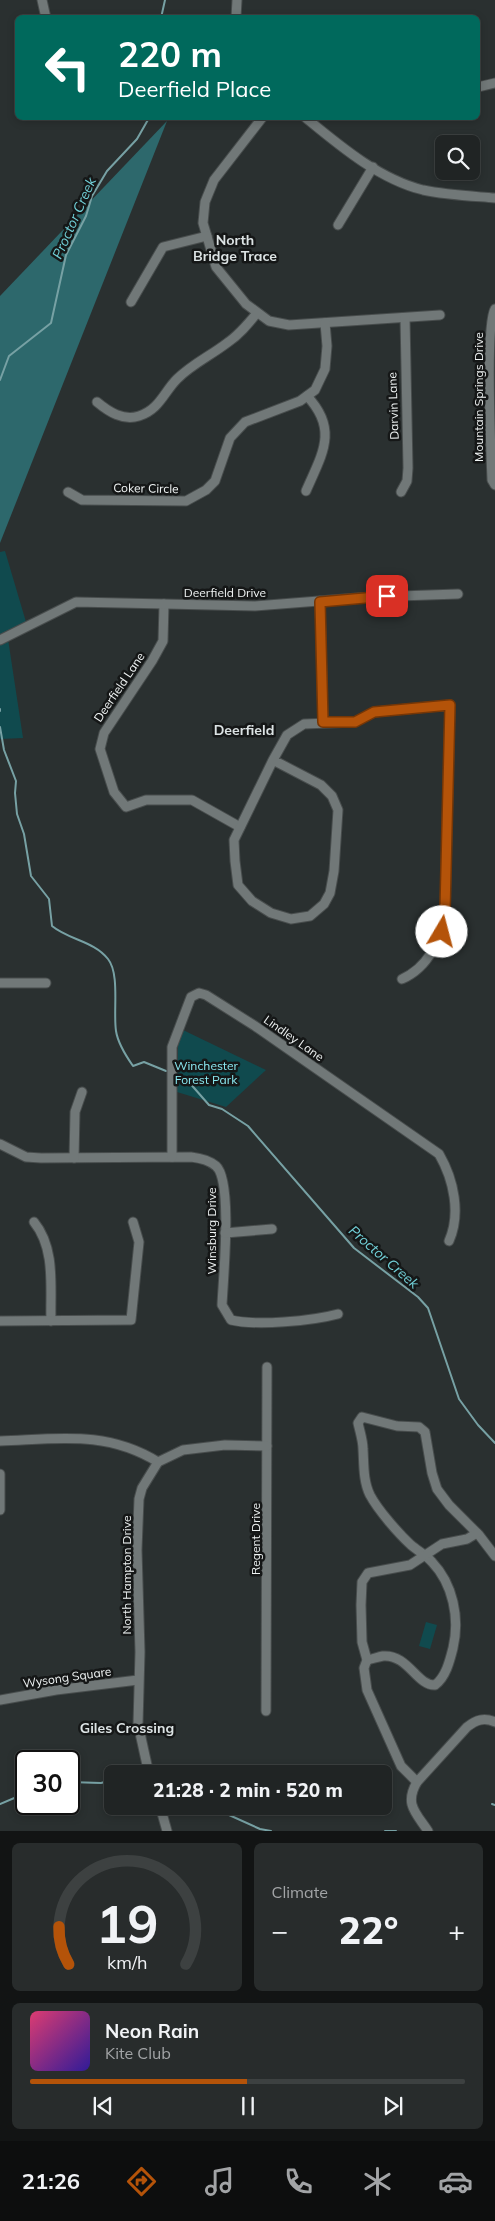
<!DOCTYPE html>
<meta charset="utf-8">
<style>
:root{--surface:#202424;--page:#282c2c;--text:#f1f3f6;--muted:#a2a4a6;--line:#3d4141;--accent:#b45309}
body{margin:0;font-family:Mulish,sans-serif;background:var(--page);color:var(--text);height:100vh;display:flex;flex-direction:column;font-size:19px;white-space:nowrap}
*{box-sizing:border-box;margin:0}
p{font-size:16px;color:var(--muted)}
.icon{flex:none;width:28px;height:28px;fill:none;stroke:currentColor;stroke-width:2;stroke-linecap:round;stroke-linejoin:round}
.map{position:relative;height:1831px;overflow:hidden}
.sheet{display:flex;flex-direction:column;gap:12px;padding:12px;background:#121414;flex:1}
.sheet>*{flex:none}
.hud{position:absolute;left:15px;top:15px;width:465px;height:105px;border-radius:8px;box-shadow:0 2px 8px #0003,0 0 0 1px var(--line);background:#00695c;color:#fff;overflow:hidden}
.tools{position:absolute;left:435px;top:135px;display:grid;gap:10px}
.tools a{display:grid;place-items:center;width:45px;height:45px;border-radius:8px;background:var(--surface);box-shadow:0 2px 8px #0003,0 0 0 1px var(--line);font-size:25px}
.speed{position:absolute;left:15px;top:1750px;display:flex;gap:10px;font-size:25px;font-weight:700;text-align:center}
.speed>*{display:grid;place-content:center;width:65px;height:65px;border-radius:50%;background:var(--surface);box-shadow:0 2px 8px #0003,0 0 0 1px var(--line);line-height:1}
.speed .limit{border:2px solid #111;border-radius:8px;background:#fff;color:#111}
.pin{position:absolute;display:grid;place-items:center;width:42px;height:42px;color:#fff;margin:-21px;border-radius:10px;box-shadow:0 2px 8px #0006}
.me{position:absolute;width:55px;margin:-28px;rotate:8deg;stroke-linejoin:round;filter:drop-shadow(0 0 4px #0008)}
.turn{display:flex;align-items:center;gap:18px;height:105px;padding:0 20px;font-size:22px}
.turn .icon{width:65px;height:65px;stroke-width:2.5}
.turn b{display:block;font-size:35px;line-height:42px}
.big{font-size:38px;font-weight:800;line-height:1.1}
.sheet .card{flex:1;display:flex;flex-direction:column;justify-content:center;gap:8px;min-width:0;padding:0 18px;border-radius:8px;background:var(--page)}
.sheet .dial{align-items:center;gap:0}
.dial svg{height:130px;overflow:visible;fill:none;stroke:var(--line);stroke-width:7;stroke-linecap:round;text-anchor:middle}
.dial text{fill:var(--text);stroke:none}
.song{display:flex;align-items:center;gap:15px}
.cover{width:60px;height:60px;border-radius:8px;background:linear-gradient(135deg,hsl(340 70% 55%),hsl(250 70% 35%))}
.played{height:5px;border-radius:2px;background:linear-gradient(90deg,var(--accent) 50%,var(--line) 50%)}
.keys{display:flex;justify-content:space-around;direction:ltr}
.heat{display:flex;justify-content:space-between;align-items:center;font-size:28px;direction:ltr}
.sheet .tiles{flex:1;display:grid;gap:12px;grid-template-columns:1fr 1fr}
.card:last-child{grid-column:span 2}
.trip{position:absolute;left:104px;top:1765px;width:288px;height:50px;border-radius:8px;background:var(--surface);box-shadow:0 2px 8px #0003,0 0 0 1px var(--line);font-weight:800;line-height:50px;text-align:center}
.dock{display:flex;height:80px;justify-content:space-around;align-items:center;background:#0d0e0e;color:var(--muted)}
.dock .icon{width:35px;height:35px}
.dock .selected{color:var(--accent)}
.dock b{font-size:22px;color:var(--text)}
.map>svg:first-child{display:block}
</style>
<div class="map">
<svg width="495" height="1831" viewBox="0 0 495 1831">
<rect width="100%" height="100%" fill="#2a3030"/>
<!-- green -->
<g fill="#104a4e">
<path d="M5 551 26 622 0 635V552Z"/>
<path d="M8 639 23 738 0 739V643Z"/>
<path d="M183 1030 266 1070 226 1107 177 1092 178 1046Z"/>
<path d="M426 1622 437 1625 430 1649 419 1646Z"/>
</g>
<!-- forest -->
<path fill="#2d686c" d="M167 121 0 543V296Z"/>
<g fill="none" stroke-linecap="round" stroke-linejoin="round">
<!-- stream -->
<g stroke="#77a1a4" stroke-width="2">
<path d="M161 18 165 0"/>
<path d="M0 380 9 356 51 323 66 255 86 216 92 196 107 171 137 139 149 118"/>
<path d="M0 709V711"/>
<path d="M0 727 4 750 16 781 15 793 17 814 24 834 31 876 49 899 52 926C69 940 94 941 108 959 120 974 113 1011 116 1031 118 1044 126 1056 133 1066L144 1062 166 1071"/>
<path d="M177 1076 188 1081 209 1105 222 1109 248 1126 354 1248 418 1297 428 1308 459 1399 478 1425 495 1443"/>
<path d="M69 1782 101 1783 112 1780"/>
<path d="M0 1804 19 1796 26 1790"/>
<path d="M492 1804 495 1805"/>
<path d="M209 1806 260 1829 271 1831"/>
<path d="M385 1831H396"/>
</g>
<!-- minor casing -->
<g stroke="#484d4d" stroke-width="11">
<g id="minor">
<path d="M42 0 46 18"/>
<path d="M236 18 237 0"/>
<path d="M478 87 495 83"/>
<path d="M262 118 214 180 205 202 203 223 216 267 246 304 269 321 289 325 440 315"/>
<path d="M306 118C340 146 379 179 423 190 447 195 471 196 495 198"/>
<path d="M338 225 373 167"/>
<path d="M131 302 163 247 207 236"/>
<path d="M495 309C485 324 491 454 492 480L495 485"/>
<path d="M97 402C109 412 123 421 139 416 159 410 164 392 177 379 192 364 210 356 227 343 239 335 248 324 257 313"/>
<path d="M306 491C322 454 339 430 307 396"/>
<path d="M68 492 82 500 186 501 206 490 215 481 230 438 245 422 300 401 315 390 325 369 327 346 325 323"/>
<path d="M401 492 407 481 408 468 405 318"/>
<path d="M320 601 323 722"/>
<path d="M164 604 163 641 152 661 104 733 100 749 114 792 126 807 146 800H192L240 827"/>
<path d="M0 640 76 602 255 606 370 597 458 594"/>
<path d="M273 760 321 785 332 796 338 810 334 871 330 893 324 904 310 916 291 919 271 913 252 901 238 885 235 861 234 840 273 760 287 735 304 724 355 722 374 712 450 705 445 911C441 939 429 967 402 979"/>
<path d="M0 983H46"/>
<path d="M0 1144 26 1157 41 1158 191 1157C200 1158 209 1160 216 1166 233 1181 223 1280 222 1305L231 1320C256 1326 312 1321 338 1314"/>
<path d="M172 1157V1047L191 997 199 993 206 995 255 1026 439 1154C454 1180 461 1214 449 1241"/>
<path d="M74 1158 75 1112 82 1092"/>
<path d="M34 1222C56 1249 50 1288 51 1321"/>
<path d="M225 1233 272 1229"/>
<path d="M0 1321 131 1320 139 1242 133 1222"/>
<path d="M0 1441C58 1439 106 1430 158 1462"/>
<path d="M0 1474V1510"/>
<path d="M367 1660C372 1659 378 1657 383 1656 408 1654 417 1686 435 1685 446 1677 450 1660 453 1648 460 1618 453 1584 432 1562 426 1555 418 1551 411 1545 398 1533 378 1510 370 1495 363 1481 364 1464 363 1449 363 1441 360 1432 358 1423L362 1417 397 1426 419 1427 425 1432 432 1473 437 1489 449 1505 479 1535 495 1556"/>
<path d="M0 1700 56 1690 138 1680"/>
<path d="M266 1711 267 1367"/>
<path d="M149 1774 138 1724 140 1652 137 1550 139 1499 142 1488 158 1462 183 1450 225 1445 267 1446"/>
<path d="M417 1782 401 1766 367 1690 364 1668 367 1660 362 1642 361 1605 362 1582 368 1573 410 1565 442 1544 467 1539 477 1533"/>
<path d="M160 1806 167 1831"/>
<path d="M428 1831C416 1813 404 1804 417 1782L467 1727C476 1720 484 1717 495 1722"/>
</g>
</g>
<!-- minor -->
<use href="#minor" stroke="#717878" stroke-width="9"/>
</g>
<g fill="none" stroke-linecap="round" stroke-linejoin="round">
<!-- route casing -->
<g stroke="#753606" stroke-width="12">
<path id="route" d="M387 596 320 602 323 722H355L374 712 450 705 445 911 442 932"/>
</g>
<!-- route -->
<use href="#route" stroke="#b45309" stroke-width="9"/>
</g>
<g text-anchor="middle" dominant-baseline="central" stroke-width="5" stroke-linejoin="round" paint-order="stroke">
<!-- street labels -->
<g font-size="12" fill="#f0f4f4" stroke="#151717">
<text transform="translate(478 397) rotate(-90)">Mountain Springs Drive</text>
<text transform="translate(393 406) rotate(-92)">Darvin Lane</text>
<text transform="translate(146 488) rotate(1)">Coker Circle</text>
<text x="225" y="592">Deerfield Drive</text>
<text transform="translate(119 687) rotate(-56)">Deerfield Lane</text>
<text transform="translate(294 1038) rotate(35)">Lindley Lane</text>
<text transform="translate(211 1231) rotate(-90)">Winsburg Drive</text>
<text transform="translate(255 1539) rotate(-90)">Regent Drive</text>
<text transform="translate(126 1575) rotate(-90)">North Hampton Drive</text>
<text transform="translate(67 1677) rotate(-8)">Wysong Square</text>
</g>
<!-- park labels -->
<g font-size="12" fill="#8cebf3" stroke="#151717">
<text x="206" y="1065">Winchester<tspan x="206" dy="14">Forest Park</tspan></text>
</g>
<!-- water labels -->
<g font-size="14" font-style="italic" fill="#71d0d8" stroke="#151717">
<text transform="translate(74 218) rotate(-66)">Proctor Creek</text>
<text transform="translate(384 1257) rotate(41)">Proctor Creek</text>
</g>
<!-- neighbourhood labels -->
<g font-size="14" font-weight="bold" fill="#dce3e4" stroke="#151717">
<text x="235" y="240">North<tspan x="235" dy="16">Bridge Trace</tspan></text>
<text x="244" y="730">Deerfield</text>
<text x="127" y="1728">Giles Crossing</text>
</g>
</g>
</svg>
<div class="tools">
<a><svg class="icon" aria-label="search" viewBox="0 0 24 24"><circle cx="10" cy="10" r="6"/><path d="M15 15l6 6"/></svg></a>
</div>
<div class="speed"><div class="limit">30</div></div>
<div class="pin" style="left:387px;top:596px;background:#d93025"><svg class="icon" aria-label="arrive" viewBox="0 0 24 24"><path d="M6 21V4h12l-3 4 3 4H6"/></svg></div>
<svg class="me" style="left:442px;top:932px" viewBox="-20 -20 40 40"><circle r="19" fill="#fff"/><path d="M0-13L10 11 0 6-10 11z" fill="#b45309"/></svg>
<div class="trip">21:28 · 2 min · 520 m</div>
<div class="hud">
<div class="turn"><svg class="icon" aria-label="left" viewBox="0 0 24 24"><path d="M17 20v-9H6M10 6l-5 5 5 5"/></svg><div><b>220 m</b>Deerfield Place</div></div>
</div>
</div>
<section class="sheet">
<div class="tiles">
<div class="card dial"><svg viewBox="0 0 100 80">
<path d="M14 69A42 42 0 1 1 86 69"/>
<path d="M14 69A42 42 0 0 1 8 46" stroke="#b45309"/>
<text x="50" y="56" font-size="32" font-weight="700">19</text>
<text x="50" y="72" font-size="11">km/h</text>
</svg></div>
<div class="card"><p>Climate</p>
<div class="heat"><a>−</a><b class="big">22°</b><a>+</a></div>
</div>
<div class="card">
<div class="song"><i class="cover"></i><div><b>Neon Rain</b><p>Kite Club</p></div></div>
<div class="played"></div>
<div class="keys"><svg class="icon" aria-label="previous" viewBox="0 0 24 24"><path d="M18 5L8 12l10 7zM5 5v14"/></svg><svg class="icon" aria-label="pause" viewBox="0 0 24 24"><path d="M8 5v14M16 5v14"/></svg><svg class="icon" aria-label="next" viewBox="0 0 24 24"><path d="M6 5l10 7-10 7zM19 5v14"/></svg></div>
</div>
</div>
</section>
<nav class="dock">
<b>21:26</b>
<svg class="icon selected" aria-label="directions" viewBox="0 0 24 24"><path d="M12 3l9 9-9 9-9-9zM9 14v-3h6M13 9l2 2-2 2"/></svg>
<svg class="icon" aria-label="music" viewBox="0 0 24 24"><path d="M9 18V5l10-2v13"/><circle cx="6" cy="18" r="3"/><circle cx="16" cy="16" r="3"/></svg>
<svg class="icon" aria-label="phone" viewBox="0 0 24 24"><path d="M5 4h4l2 5-3 2q2 4 5 5l2-3 5 2v4C11 20 4 13 5 4z"/></svg>
<svg class="icon" aria-label="climate" viewBox="0 0 24 24"><path d="M12 3v18M4 7l16 10M4 17L20 7"/></svg>
<svg class="icon" aria-label="car" viewBox="0 0 24 24"><path d="M5 17H2v-5l4-1 3-4h7l3 4 3 1v5h-3M9 17h6M6 11h13"/><circle cx="7" cy="17" r="2"/><circle cx="17" cy="17" r="2"/></svg>
</nav>
